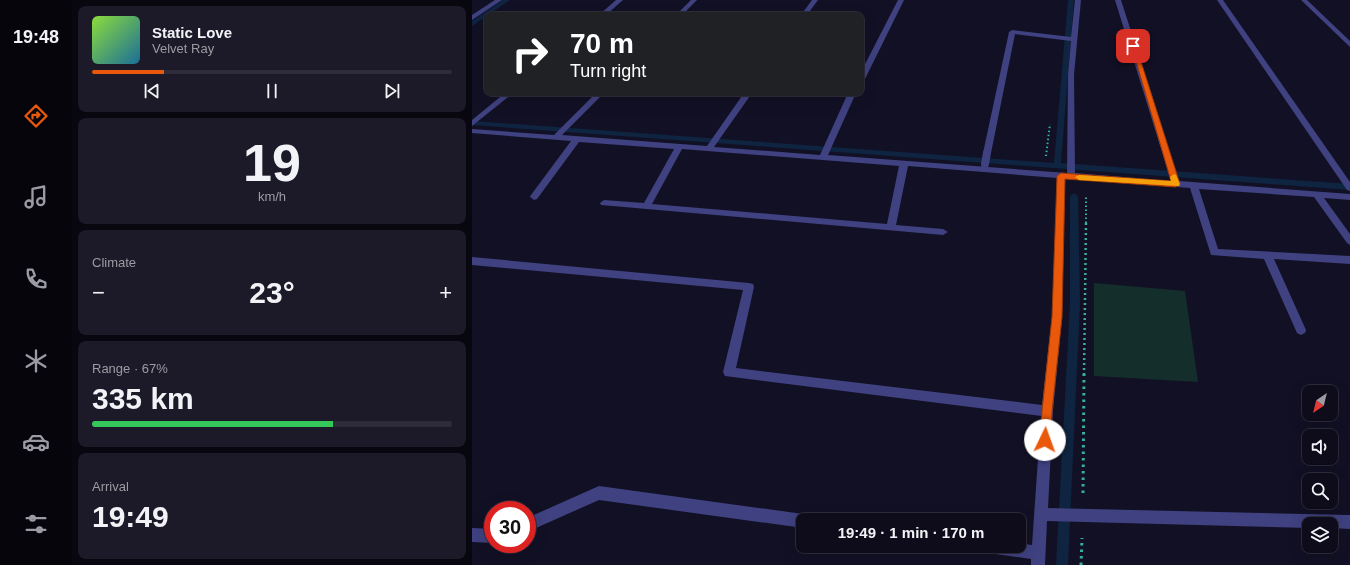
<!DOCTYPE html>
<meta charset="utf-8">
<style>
:root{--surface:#0e0c1b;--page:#1c1a28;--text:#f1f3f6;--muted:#9b9ba3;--line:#2e2c3a;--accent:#ea580c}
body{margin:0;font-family:Helvetica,sans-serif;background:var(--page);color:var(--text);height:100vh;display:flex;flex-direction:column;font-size:15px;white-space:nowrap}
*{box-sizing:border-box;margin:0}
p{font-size:13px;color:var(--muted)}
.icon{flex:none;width:22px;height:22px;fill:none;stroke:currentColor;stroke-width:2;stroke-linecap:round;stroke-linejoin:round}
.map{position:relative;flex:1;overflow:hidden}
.panel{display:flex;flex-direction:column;gap:6px;padding:6px;background:#08070f;width:400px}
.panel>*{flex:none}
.top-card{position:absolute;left:12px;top:12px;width:380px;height:84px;border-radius:8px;box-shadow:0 4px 16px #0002,0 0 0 1px var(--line);background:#202124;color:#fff;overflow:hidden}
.needle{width:26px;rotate:215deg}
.buttons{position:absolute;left:830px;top:385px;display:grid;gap:8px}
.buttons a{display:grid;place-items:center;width:36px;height:36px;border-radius:8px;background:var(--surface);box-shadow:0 4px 16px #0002,0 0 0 1px var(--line);font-size:20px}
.speed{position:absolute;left:12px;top:501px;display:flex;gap:8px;font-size:20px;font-weight:700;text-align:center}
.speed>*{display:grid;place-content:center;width:52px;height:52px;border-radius:50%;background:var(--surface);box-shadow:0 4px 16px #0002,0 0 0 1px var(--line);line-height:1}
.speed .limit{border:6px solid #d22;background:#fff;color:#111}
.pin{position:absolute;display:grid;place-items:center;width:34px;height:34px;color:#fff;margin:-17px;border-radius:8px;box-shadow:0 2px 6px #0006}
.me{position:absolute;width:44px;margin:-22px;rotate:3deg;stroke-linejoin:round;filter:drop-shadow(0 0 3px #0008)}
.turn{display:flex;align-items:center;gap:14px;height:84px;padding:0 20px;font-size:18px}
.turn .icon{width:52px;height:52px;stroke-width:2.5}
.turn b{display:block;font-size:28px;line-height:34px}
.big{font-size:30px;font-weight:700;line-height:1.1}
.panel .tile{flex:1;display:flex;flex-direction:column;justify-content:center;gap:6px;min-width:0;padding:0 14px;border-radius:8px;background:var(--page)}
.panel .dial{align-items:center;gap:0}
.dial b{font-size:52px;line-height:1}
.song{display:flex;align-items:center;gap:12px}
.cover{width:48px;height:48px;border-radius:6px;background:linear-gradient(135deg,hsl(90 70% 55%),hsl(200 70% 35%))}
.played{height:4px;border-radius:2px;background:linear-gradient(90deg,var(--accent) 20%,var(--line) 20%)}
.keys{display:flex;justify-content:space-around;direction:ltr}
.heat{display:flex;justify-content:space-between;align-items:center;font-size:22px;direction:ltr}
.charge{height:6px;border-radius:3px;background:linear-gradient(90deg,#34c759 67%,var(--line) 0)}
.trip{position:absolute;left:324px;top:513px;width:230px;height:40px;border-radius:8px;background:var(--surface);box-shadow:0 4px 16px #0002,0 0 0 1px var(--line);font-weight:700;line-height:40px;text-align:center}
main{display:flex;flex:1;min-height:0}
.dock{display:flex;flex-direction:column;width:72px;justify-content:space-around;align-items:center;background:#06050b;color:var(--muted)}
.dock .icon{width:28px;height:28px}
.dock .selected{color:var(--accent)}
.dock b{font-size:18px;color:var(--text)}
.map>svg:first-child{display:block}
</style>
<main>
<nav class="dock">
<b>19:48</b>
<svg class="icon selected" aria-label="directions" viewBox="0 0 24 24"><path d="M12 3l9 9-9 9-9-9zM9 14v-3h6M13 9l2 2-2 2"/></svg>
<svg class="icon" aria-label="music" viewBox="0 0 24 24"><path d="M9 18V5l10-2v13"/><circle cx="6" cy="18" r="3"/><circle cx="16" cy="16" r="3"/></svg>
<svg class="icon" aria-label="phone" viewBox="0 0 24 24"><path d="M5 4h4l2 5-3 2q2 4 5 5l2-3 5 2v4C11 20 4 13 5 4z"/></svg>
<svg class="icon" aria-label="climate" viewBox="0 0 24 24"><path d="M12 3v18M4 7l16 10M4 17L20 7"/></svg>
<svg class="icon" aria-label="car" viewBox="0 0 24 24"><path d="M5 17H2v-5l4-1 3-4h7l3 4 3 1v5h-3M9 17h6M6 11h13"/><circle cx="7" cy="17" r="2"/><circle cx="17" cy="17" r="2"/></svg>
<svg class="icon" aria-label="filters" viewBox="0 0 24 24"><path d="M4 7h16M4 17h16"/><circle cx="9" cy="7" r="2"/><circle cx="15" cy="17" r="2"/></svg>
</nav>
<section class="panel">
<div class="tile">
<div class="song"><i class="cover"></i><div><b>Static Love</b><p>Velvet Ray</p></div></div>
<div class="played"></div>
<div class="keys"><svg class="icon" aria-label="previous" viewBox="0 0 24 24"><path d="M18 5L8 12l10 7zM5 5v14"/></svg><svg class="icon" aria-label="pause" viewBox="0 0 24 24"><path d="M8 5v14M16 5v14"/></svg><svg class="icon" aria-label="next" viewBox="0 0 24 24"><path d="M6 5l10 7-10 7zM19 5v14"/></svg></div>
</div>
<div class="tile dial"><b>19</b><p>km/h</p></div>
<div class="tile"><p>Climate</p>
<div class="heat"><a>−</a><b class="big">23°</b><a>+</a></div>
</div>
<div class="tile"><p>Range · 67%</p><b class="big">335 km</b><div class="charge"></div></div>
<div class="tile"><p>Arrival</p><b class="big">19:49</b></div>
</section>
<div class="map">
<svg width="878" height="565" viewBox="0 0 878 565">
<rect width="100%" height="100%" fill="#121024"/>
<!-- green -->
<path fill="#142e2b" d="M622 283 713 291 726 382 622 376Z"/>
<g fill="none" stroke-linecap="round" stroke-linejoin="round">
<!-- stream -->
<g fill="#0e2440" fill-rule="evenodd">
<path d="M31 0H38L0 26V21Z"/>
<path d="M596 0H602L589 163 878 184V190L0 125V121L582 163Z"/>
<path d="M602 193 606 196 608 303 596 565H584L598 303V196Z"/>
</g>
<!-- path-far2 -->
<g stroke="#38af9e" stroke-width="2" stroke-dasharray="1.5 2.5" stroke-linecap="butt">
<path d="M574 156 578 124"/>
<path d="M614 223V196"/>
</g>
<!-- path-far1 -->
<path stroke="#38af9e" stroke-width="2.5" stroke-dasharray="2 3" stroke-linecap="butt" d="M612 375 614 222"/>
<!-- path -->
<g stroke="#38af9e" stroke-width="3" stroke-dasharray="2.5 4" stroke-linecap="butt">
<path d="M611 493 612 374"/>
<path d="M609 565 610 538"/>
</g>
<!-- minor -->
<g fill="#3f4180" fill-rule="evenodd">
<path d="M23 0H30L0 20V15Z"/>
<path d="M144 0H151L134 15H127Z"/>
<path d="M219 0H225L210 15H204Z"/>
<path d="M340 0H346L335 15H329Z"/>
<path d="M426 0H432L393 79 389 81V72Z"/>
<path d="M603 0H609L602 75 603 173 699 181 643 0H649L707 181 878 194V200L852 198 878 234V245L875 243 842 197 727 189 746 249 878 256V264L802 259 834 330 833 333 829 335 825 333 792 259 739 255 718 188 593 178 590 317 581 411 576 508 878 515V529L859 528V524H837V528L575 521 573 565H559V559L517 553 512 551 510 546H547V543L560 545 569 416 253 376 251 372 271 290 0 265V257L277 283 281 284 282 287 264 368 570 405 580 317 585 178 436 166 424 225 471 229 476 232 471 235 129 205 128 203 132 200 172 203 202 149 107 142 65 199 62 200 58 197 59 195 99 141 0 133V129L82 135 124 93H132L90 135 235 146 272 93H280L242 147 348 155 376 93H384L356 155 595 173 596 75 599 41 543 34 519 153 515 156 511 153 537 32 540 30 599 37ZM210 149 427 166 415 224 180 204Z"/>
<path d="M745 0H751L878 182V191L875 190Z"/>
<path d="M829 0H835L878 41V47Z"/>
<path d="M33 93H41L0 126V120Z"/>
<path d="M127 486 331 514 336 516 337 520H331V528L127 500 55 532V518Z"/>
<path d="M0 528 21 529V543L0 542Z"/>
</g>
<!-- minor-bridge -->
<path stroke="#3f4180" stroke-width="8" d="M513 164 515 153"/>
</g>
<!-- route -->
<path fill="#ea580c" stroke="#983908" d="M659 44 664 46 708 184 704 187 593 179 590 317 580 411 579 440 577 444 573 446 569 444 568 440 570 411 580 317 585 176 589 173 699 181Z"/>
<!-- slow -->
<path fill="#f59e0b" d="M702 174 704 175 708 184 707 186 607 180 603 177 607 175 699 181 698 177Z"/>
</svg>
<div class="buttons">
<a><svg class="needle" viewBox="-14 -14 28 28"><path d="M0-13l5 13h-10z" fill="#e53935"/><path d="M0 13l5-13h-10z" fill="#9b9ba3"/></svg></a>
<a><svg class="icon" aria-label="sound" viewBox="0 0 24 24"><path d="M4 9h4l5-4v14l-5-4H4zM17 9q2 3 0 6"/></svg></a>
<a><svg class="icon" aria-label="search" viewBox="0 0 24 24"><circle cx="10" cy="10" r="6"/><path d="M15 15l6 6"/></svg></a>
<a><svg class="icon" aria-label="layers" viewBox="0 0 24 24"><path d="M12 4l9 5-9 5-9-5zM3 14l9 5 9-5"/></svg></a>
</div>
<div class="speed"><div class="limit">30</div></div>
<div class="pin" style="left:661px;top:46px;background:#d93025"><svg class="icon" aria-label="arrive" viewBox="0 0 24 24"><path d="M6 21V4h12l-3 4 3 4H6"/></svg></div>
<svg class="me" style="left:573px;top:440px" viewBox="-20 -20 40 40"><circle r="19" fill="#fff"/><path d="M0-13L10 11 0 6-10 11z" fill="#ea580c"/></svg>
<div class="trip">19:49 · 1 min · 170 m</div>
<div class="top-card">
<div class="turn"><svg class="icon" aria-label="right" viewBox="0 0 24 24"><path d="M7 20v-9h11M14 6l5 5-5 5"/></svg><div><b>70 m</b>Turn right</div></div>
</div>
</div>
</main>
